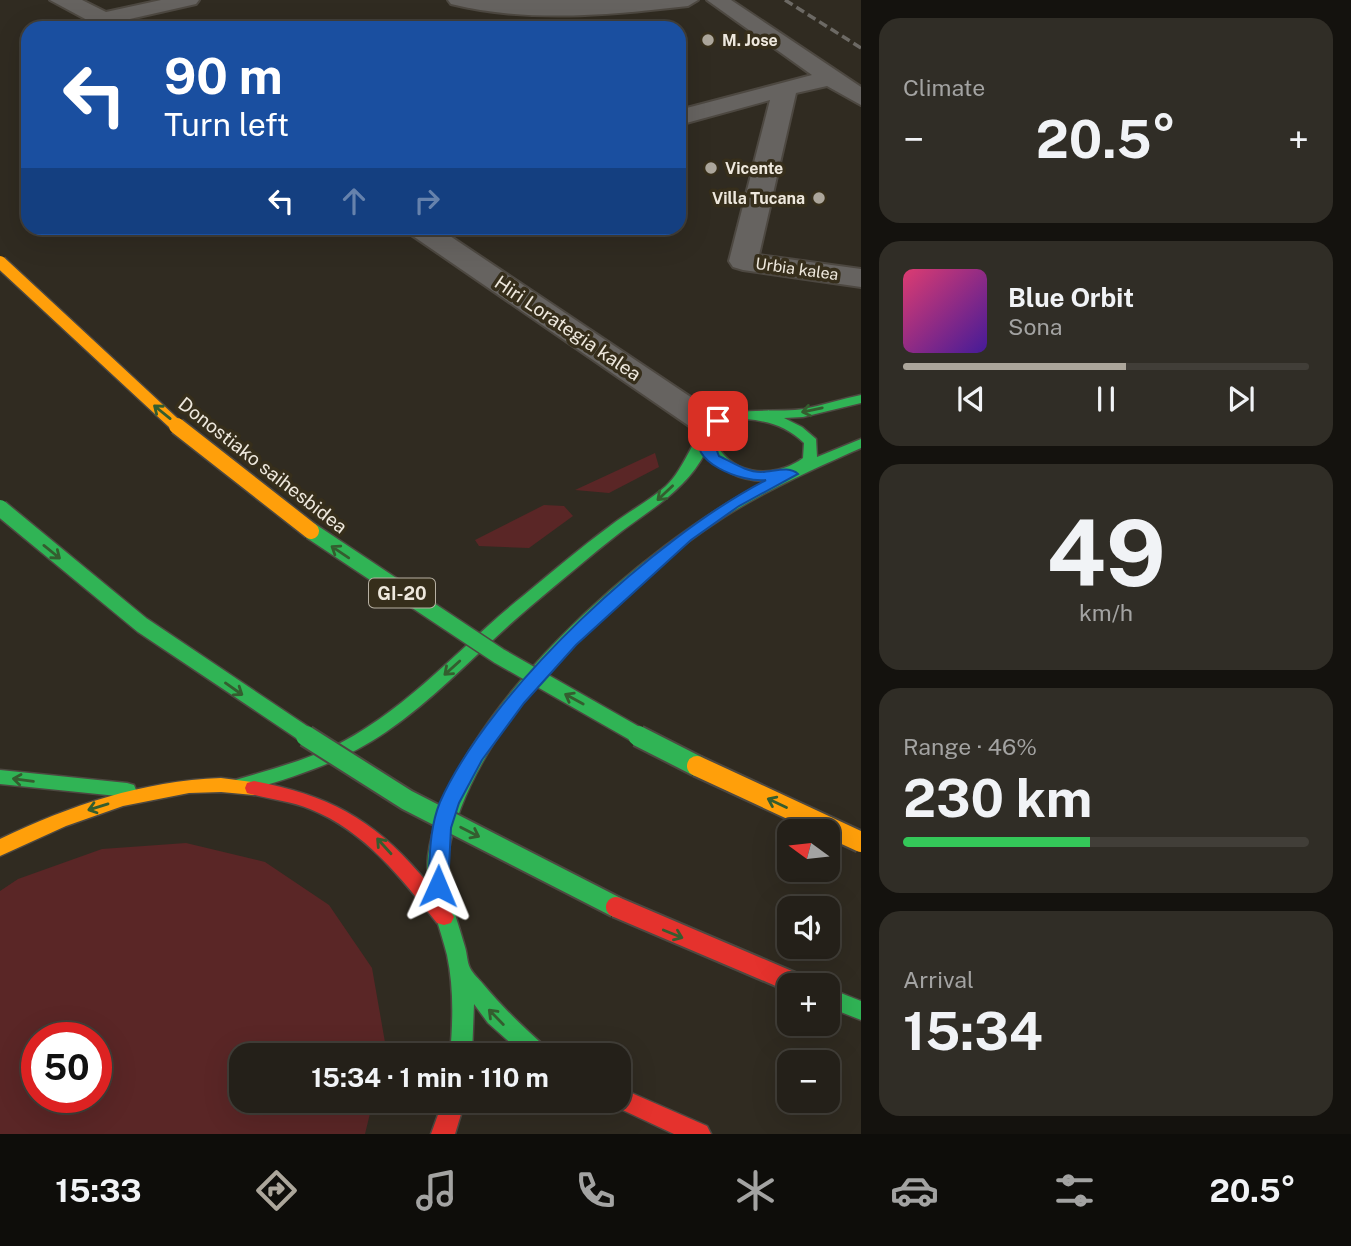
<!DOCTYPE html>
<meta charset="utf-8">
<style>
:root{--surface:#242019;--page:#302d26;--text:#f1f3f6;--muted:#a3a3a2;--line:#413e38;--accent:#aca69b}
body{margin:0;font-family:"Public Sans",sans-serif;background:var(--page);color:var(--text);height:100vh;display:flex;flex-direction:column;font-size:26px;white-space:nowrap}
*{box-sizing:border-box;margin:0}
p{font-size:23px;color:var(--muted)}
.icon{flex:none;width:38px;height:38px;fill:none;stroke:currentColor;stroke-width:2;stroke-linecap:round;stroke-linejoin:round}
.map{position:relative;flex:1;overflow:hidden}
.drawer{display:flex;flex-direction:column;gap:18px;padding:18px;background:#14120e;width:490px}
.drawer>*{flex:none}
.guide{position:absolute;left:21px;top:21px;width:665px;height:214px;border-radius:21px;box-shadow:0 7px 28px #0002,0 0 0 2px var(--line);background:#1a4fa0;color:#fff;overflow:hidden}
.needle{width:46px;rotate:285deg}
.tools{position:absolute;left:777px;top:819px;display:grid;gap:14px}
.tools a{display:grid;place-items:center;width:63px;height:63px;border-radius:14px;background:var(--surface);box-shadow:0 7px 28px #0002,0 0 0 2px var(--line);font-size:35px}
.speed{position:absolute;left:21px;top:1022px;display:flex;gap:14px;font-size:35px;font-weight:700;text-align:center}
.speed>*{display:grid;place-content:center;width:91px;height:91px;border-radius:50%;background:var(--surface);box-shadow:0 7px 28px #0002,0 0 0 2px var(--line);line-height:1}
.speed .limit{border:10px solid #d22;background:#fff;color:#111}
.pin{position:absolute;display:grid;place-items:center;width:60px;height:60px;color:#fff;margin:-30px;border-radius:14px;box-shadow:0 4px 10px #0006}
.me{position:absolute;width:77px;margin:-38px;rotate:1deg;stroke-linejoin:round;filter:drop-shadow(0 0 5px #0008)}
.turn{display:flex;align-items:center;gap:24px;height:147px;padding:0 28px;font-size:32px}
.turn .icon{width:91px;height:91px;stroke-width:2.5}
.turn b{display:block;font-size:49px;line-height:60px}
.lanes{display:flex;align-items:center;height:66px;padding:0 28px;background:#0003;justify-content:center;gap:35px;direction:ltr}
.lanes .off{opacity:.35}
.big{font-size:52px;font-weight:700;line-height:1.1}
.drawer .widget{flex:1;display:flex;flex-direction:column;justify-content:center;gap:10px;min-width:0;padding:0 24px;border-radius:21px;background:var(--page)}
.drawer .dial{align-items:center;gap:0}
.dial b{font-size:91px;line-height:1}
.song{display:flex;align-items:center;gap:21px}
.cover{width:84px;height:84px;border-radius:10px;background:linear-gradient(135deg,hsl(340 70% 55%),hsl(260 70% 35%))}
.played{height:7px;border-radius:4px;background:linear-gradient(90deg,var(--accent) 55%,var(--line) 55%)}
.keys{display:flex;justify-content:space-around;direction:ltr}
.heat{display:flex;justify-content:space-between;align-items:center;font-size:38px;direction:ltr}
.charge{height:10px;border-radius:5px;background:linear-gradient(90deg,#34c759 46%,var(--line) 0)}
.trip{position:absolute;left:229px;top:1043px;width:402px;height:70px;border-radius:21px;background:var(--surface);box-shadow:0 7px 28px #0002,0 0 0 2px var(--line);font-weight:700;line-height:70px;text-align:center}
.dock{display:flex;height:112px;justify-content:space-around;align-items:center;background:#0e0d0a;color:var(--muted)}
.dock .icon{width:49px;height:49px}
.dock .active{color:var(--accent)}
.dock b{font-size:32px;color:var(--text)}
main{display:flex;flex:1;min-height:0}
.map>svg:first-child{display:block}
</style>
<main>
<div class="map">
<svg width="861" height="1134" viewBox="0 0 861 1134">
<rect width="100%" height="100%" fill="#302b21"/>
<!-- green -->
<g fill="#5a2626" fill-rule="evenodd">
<path d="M655 453 659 467 609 493 575 490Z"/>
<path d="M544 505 564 506 573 516 529 548 479 546 475 540Z"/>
<path d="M186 843 265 862 329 905 372 968 386 1048 384 1055H242V1101H373L365 1134H0V891L18 879 102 849ZM37 1038H96V1097H37Z"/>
</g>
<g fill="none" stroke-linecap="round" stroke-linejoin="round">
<!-- street casing -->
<g stroke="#4d4841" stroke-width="4">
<g id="street">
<path d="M50 0H82L106 12 161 0H199L196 4 121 21 128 28H102Z"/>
<path d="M448 0H698L688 6C611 15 527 23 451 4Z"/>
<path d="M707 0H731L861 87V105L827 86 796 93 759 255 861 269V287L743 270 733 267 729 261 770 100 679 125V110L812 75Z"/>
<path d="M406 228H438L713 412 730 414 735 421 730 428C717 431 708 433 695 430L410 234Z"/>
</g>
</g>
<!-- fast casing -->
<g stroke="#4d4841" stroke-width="3">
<g id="fast">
<path d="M861 395V403L803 417 784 418 802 427 816 439 817 457 861 439V448C814 469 768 489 724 517 619 585 470 726 448 854 443 885 457 918 465 947 467 953 467 962 470 968 473 974 479 979 483 984 503 1008 524 1028 547 1048L550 1055H524L488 1023 474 1004 472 1055H450C453 1022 454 988 447 955 439 923 424 890 428 856 447 715 646 542 767 481 742 481 720 472 706 451 688 488 653 508 622 531 591 555 561 581 531 606 482 647 439 696 386 732 341 763 291 778 239 793L232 791 230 786 232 781C265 771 297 763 328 749 404 714 459 647 523 596 552 572 580 548 610 526 628 512 649 501 666 486 685 469 694 433 711 421 732 406 779 413 804 409 823 405 842 399 861 395ZM746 419C769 421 788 427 804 443L803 458C772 481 726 475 713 436L722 426Z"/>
<path d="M0 770 127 783 134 785 136 790 134 795 127 797 0 784Z"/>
<path d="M828 988 861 1001V1020L828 1007Z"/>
</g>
</g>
<!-- slow casing -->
<g stroke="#4d4841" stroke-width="3">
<path id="slow" d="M221 778 261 783 263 788 261 793 254 795 221 792 189 793 123 806 66 826 0 856V839C71 805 142 781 221 778Z"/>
</g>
<!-- jam casing -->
<g stroke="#4d4841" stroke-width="3">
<g id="jam">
<path d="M254 781C327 795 372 818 420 874 432 888 446 901 454 917L451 923 444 925 437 923C401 878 365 831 310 809 290 801 268 799 247 793L245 788 247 783Z"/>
<path d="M620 1088 707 1126 711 1134H674L612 1105 610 1101H620Z"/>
<path d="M443 1101H465L455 1134H431Z"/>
</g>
</g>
<!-- street -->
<use href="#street" fill="#666360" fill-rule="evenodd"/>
<!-- fast -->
<use href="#fast" fill="#30b455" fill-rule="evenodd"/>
<!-- slow -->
<use href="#slow" fill="#ff9f0a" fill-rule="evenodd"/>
<!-- jam -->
<use href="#jam" fill="#e5322d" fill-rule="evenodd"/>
<!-- rail -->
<path stroke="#6c6964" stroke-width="3.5" stroke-dasharray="9 4.5" stroke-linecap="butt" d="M785 0 861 48"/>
<!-- fast-bridge-far1 casing -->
<g stroke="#4d4841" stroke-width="19" stroke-linecap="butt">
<g id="fast-bridge-far1">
<path d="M0 508 142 625 309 737"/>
<path d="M311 531 499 656 641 737"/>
</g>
</g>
<!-- fast-bridge casing -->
<g stroke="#4d4841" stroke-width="24" stroke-linecap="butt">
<g id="fast-bridge">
<path d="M306 736 407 800 616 907"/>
<path d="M638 736 697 766"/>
</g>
</g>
<!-- slow-bridge-far2 casing -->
<g stroke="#4d4841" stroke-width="15" stroke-linecap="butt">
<path id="slow-bridge-far2" d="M0 262 179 428"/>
</g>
<!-- slow-bridge-far1 casing -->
<g stroke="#4d4841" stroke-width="19" stroke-linecap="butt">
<path id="slow-bridge-far1" d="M177 426 311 531"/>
</g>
<!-- slow-bridge casing -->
<g stroke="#4d4841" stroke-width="24" stroke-linecap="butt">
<path id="slow-bridge" d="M697 766 861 842"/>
</g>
<!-- jam-bridge casing -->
<g stroke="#4d4841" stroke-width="24" stroke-linecap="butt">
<path id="jam-bridge" d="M616 907 799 985"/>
</g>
<!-- fast-bridge-far1 -->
<use href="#fast-bridge-far1" stroke="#30b455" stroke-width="16"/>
<!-- fast-bridge -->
<use href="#fast-bridge" stroke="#30b455" stroke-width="20"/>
<!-- slow-bridge-far2 -->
<use href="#slow-bridge-far2" stroke="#ff9f0a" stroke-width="12"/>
<!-- slow-bridge-far1 -->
<use href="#slow-bridge-far1" stroke="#ff9f0a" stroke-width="16"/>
<!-- slow-bridge -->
<use href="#slow-bridge" stroke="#ff9f0a" stroke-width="20"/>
<!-- jam-bridge -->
<use href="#jam-bridge" stroke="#e5322d" stroke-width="20"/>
</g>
<!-- one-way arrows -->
<defs><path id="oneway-shaft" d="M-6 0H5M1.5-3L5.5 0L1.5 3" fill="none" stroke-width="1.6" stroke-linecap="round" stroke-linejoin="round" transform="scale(1.75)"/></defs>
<g stroke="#345d2f">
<use href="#oneway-shaft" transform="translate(812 410) rotate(168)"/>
<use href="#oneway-shaft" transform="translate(162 412) rotate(-141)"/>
<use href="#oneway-shaft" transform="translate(665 493) rotate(137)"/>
<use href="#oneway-shaft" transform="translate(52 552) rotate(39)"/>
<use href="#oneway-shaft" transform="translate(340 552) rotate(-146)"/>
<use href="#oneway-shaft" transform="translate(452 668) rotate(138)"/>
<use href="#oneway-shaft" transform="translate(234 689) rotate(35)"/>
<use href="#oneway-shaft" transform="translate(574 699) rotate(-151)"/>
<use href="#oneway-shaft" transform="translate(23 780) rotate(-173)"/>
<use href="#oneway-shaft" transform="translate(777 803) rotate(-155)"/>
<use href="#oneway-shaft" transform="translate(98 807) rotate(163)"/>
<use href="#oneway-shaft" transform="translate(470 832) rotate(27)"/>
<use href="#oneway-shaft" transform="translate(384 846) rotate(-132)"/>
<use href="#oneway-shaft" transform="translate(673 934) rotate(22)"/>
<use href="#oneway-shaft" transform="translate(496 1017) rotate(-134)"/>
</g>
<!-- route -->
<path fill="#1a73e8" stroke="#114b97" stroke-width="2" d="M718 417 725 421 712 438 719 456C732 462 746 472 761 472 773 472 789 465 798 474L739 506 691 540 576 645 524 703 482 760 459 803 451 828 448 886 445 892H431L428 886C430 858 429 829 440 802 491 688 656 537 766 480 744 483 684 462 701 431 705 424 711 419 718 417Z"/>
<!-- markers -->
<g fill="#aca69b" stroke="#362e1b" stroke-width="2.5">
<circle cx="708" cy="40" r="7"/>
<circle cx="711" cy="168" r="7"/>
<circle cx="819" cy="198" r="7"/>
</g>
<g text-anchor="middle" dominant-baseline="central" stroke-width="7" stroke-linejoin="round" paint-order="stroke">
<!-- far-poi labels -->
<g font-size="16" font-weight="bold" fill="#eee8dd" stroke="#362e1b" text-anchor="start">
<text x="722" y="40">M. Jose</text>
<text x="725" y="168">Vicente</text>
<text x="805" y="198" text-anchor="end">Villa Tucana</text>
</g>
<!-- far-street labels -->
<g font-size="16" fill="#eee8dd" stroke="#362e1b">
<text transform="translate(797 269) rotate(8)">Urbia kalea</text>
</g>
<!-- shield labels -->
<rect fill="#362e1b" stroke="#b7b0a3" stroke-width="2" x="369" y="578.5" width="66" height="29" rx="5"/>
<g font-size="18" font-weight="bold" fill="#eee8dd">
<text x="402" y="593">GI-20</text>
</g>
<!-- street labels -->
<g font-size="19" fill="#eee8dd" stroke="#362e1b">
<text transform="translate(568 328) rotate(34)">Hiri Lorategia kalea</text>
<text transform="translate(263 465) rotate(38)">Donostiako saihesbidea</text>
</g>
</g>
</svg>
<div class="tools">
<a><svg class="needle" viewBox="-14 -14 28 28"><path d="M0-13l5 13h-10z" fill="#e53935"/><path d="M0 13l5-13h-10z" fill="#a3a3a2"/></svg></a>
<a><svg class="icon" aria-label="sound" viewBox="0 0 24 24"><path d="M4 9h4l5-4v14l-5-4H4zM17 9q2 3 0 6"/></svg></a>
<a>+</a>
<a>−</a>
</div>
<div class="speed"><div class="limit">50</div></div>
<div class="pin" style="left:718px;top:421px;background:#d93025"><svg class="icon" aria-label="arrive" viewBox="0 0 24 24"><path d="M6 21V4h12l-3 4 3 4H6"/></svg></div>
<svg class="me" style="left:438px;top:886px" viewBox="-20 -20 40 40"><path d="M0-17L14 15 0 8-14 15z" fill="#1a73e8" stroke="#fff" stroke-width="4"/></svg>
<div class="trip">15:34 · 1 min · 110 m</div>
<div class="guide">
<div class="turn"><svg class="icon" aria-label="left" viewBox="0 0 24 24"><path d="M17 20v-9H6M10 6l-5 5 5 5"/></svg><div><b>90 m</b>Turn left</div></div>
<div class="lanes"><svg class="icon" aria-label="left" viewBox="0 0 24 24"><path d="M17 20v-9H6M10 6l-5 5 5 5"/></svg><svg class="icon off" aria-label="ahead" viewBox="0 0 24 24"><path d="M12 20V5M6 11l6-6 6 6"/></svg><svg class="icon off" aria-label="right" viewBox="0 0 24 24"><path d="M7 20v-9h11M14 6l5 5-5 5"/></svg></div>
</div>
</div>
<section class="drawer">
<div class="widget"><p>Climate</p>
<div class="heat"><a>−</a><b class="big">20.5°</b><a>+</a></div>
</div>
<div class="widget">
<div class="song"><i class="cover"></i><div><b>Blue Orbit</b><p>Sona</p></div></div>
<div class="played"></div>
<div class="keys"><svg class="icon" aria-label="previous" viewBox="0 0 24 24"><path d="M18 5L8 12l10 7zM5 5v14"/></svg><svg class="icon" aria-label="pause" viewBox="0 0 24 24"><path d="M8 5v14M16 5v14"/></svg><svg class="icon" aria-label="next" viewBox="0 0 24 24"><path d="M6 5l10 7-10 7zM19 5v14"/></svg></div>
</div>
<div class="widget dial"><b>49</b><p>km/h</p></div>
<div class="widget"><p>Range · 46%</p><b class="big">230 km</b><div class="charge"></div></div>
<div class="widget"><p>Arrival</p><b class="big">15:34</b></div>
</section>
</main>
<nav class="dock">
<b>15:33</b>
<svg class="icon active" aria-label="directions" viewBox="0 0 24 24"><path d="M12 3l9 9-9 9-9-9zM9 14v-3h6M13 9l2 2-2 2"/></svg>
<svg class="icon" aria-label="music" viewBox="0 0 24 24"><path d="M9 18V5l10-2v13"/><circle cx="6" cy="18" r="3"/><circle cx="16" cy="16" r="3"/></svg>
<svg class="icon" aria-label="phone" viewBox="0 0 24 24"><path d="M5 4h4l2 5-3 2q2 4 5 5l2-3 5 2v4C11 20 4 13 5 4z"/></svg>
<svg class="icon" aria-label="climate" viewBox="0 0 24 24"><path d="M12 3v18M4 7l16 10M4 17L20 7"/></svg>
<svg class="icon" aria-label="car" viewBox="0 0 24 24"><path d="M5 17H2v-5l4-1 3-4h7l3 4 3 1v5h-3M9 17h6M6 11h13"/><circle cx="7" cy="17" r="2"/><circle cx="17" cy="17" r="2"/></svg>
<svg class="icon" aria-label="filters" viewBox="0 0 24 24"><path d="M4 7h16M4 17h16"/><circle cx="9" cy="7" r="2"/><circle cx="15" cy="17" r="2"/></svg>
<b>20.5°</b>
</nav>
